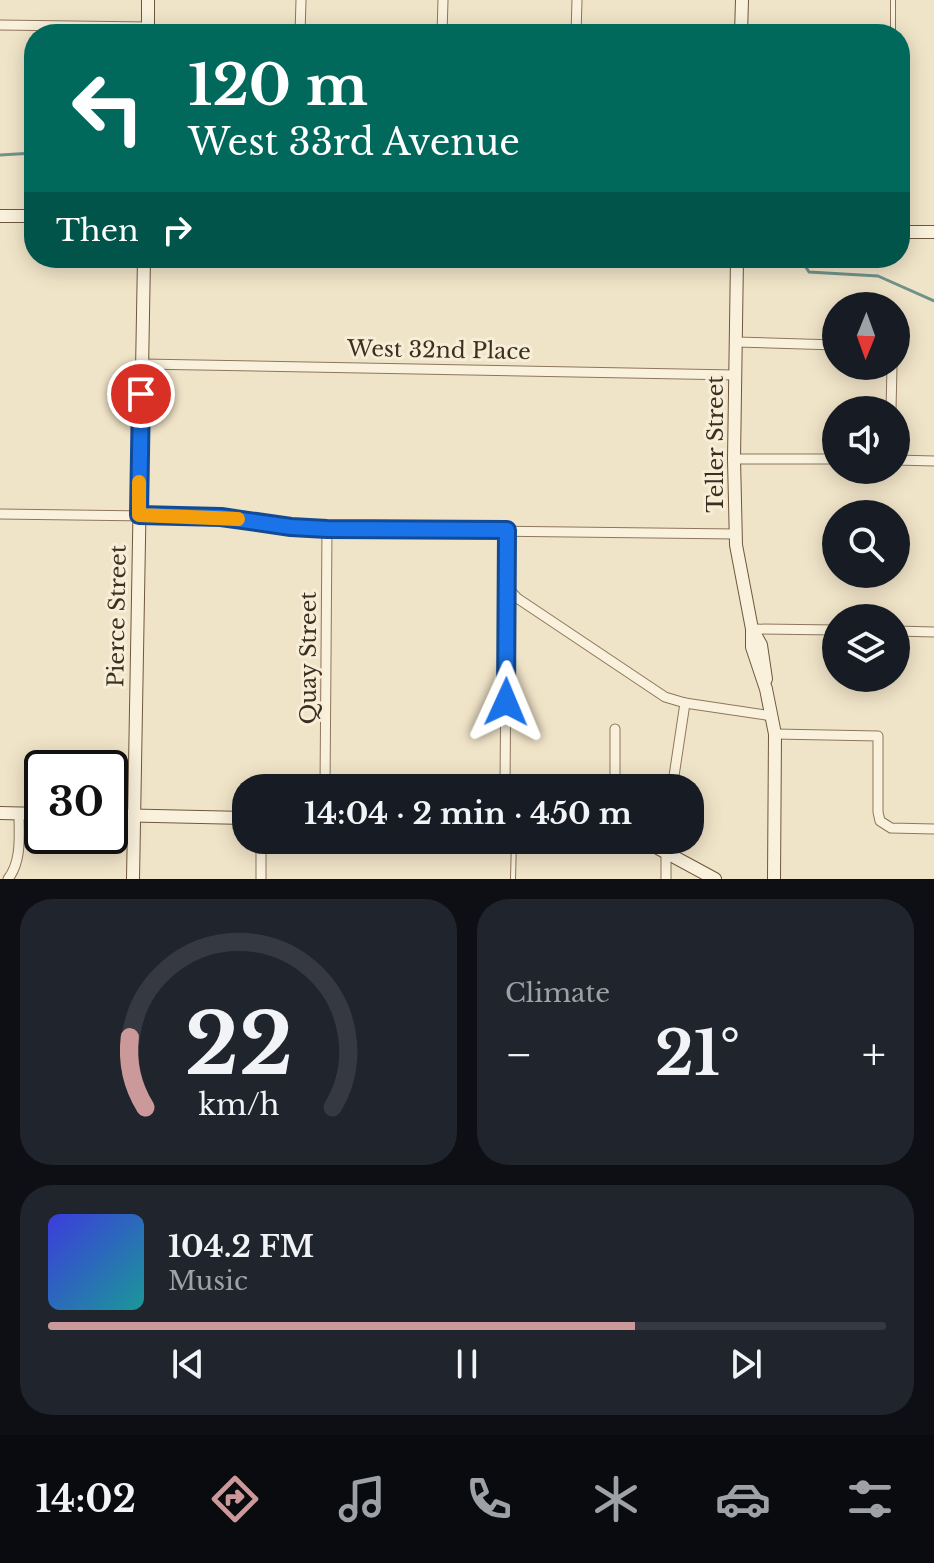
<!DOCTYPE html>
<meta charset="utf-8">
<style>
:root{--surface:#171b24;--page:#20242c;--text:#f1f3f6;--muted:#9ea1a6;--line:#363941;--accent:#cc999b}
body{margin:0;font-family:"Libre Baskerville",serif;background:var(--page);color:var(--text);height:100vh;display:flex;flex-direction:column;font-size:30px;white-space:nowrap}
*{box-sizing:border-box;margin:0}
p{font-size:26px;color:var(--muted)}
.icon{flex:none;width:44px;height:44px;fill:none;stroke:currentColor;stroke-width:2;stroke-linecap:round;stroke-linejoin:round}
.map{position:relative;height:879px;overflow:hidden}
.panel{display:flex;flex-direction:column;gap:20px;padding:20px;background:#0d0f14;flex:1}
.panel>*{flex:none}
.top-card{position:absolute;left:24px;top:24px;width:886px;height:244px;border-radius:32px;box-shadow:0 4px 20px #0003;background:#00695c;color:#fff;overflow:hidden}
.needle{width:52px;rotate:181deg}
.controls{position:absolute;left:822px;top:292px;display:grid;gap:16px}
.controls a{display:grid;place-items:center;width:88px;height:88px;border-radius:50%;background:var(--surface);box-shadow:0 4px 20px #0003;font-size:40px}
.speed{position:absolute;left:24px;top:750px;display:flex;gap:16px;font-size:40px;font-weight:700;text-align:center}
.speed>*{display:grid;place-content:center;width:104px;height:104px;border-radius:50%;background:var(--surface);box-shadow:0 4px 20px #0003;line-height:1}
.speed .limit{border:4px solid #111;border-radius:12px;background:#fff;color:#111}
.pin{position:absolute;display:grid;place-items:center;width:68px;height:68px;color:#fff;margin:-34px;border:4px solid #fff;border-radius:50%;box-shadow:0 2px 8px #0007}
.me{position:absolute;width:88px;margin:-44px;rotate:1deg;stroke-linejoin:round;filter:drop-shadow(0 0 6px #0008)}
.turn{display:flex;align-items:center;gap:28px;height:168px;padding:0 32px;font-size:36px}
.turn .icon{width:104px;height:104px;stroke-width:2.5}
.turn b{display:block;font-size:56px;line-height:68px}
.then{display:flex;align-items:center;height:76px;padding:0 32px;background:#0003;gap:16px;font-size:30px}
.big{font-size:60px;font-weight:800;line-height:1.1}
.panel .card{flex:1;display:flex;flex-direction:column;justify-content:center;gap:12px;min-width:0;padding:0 28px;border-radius:32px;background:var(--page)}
.panel .dial{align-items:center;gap:0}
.dial svg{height:208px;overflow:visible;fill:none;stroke:var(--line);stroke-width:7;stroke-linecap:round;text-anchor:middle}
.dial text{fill:var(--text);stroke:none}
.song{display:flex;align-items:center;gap:24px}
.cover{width:96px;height:96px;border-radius:12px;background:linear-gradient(135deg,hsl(240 70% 55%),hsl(180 70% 35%))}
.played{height:8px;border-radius:4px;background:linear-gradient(90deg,var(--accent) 70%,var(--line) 70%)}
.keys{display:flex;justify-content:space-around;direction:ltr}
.heat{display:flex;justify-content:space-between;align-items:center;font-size:44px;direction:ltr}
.panel .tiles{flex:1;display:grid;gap:20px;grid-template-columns:1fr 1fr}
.card:last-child{grid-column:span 2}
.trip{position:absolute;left:232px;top:774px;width:472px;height:80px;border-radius:32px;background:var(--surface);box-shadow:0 4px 20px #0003;font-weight:800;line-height:80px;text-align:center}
.dock{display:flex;height:128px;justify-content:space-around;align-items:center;background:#090b0e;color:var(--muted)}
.dock .icon{width:56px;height:56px}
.dock .selected{color:var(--accent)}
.dock b{font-size:36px;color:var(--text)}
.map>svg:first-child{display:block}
</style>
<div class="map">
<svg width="934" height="879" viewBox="0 0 934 879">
<rect width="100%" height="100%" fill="#f0e4c8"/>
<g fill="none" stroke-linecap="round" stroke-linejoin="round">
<!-- stream -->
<g stroke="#6f938a" stroke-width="3">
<path d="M0 155 34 153"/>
<path d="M800 258 809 272 878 276 934 301"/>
</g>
<!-- lane casing -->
<g stroke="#8d765c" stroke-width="6">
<g id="lane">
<path d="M893 34V0"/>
<path d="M513 879 514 840"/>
</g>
</g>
<!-- street casing -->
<g stroke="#8d765c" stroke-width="11">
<g id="street">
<path d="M0 25 148 27"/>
<path d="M300 34 301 0"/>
<path d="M442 34 443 0"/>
<path d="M576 34 577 0"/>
<path d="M736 342 836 345"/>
<path d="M142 364 735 375"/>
<path d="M891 410 892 366"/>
<path d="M734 459H836"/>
<path d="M896 460 934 461"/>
<path d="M0 514 221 517 291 527 327 529 736 534"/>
<path d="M508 588 517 598 665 697 685 703 772 716"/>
<path d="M752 629 836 630"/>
<path d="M896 631 934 632"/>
<path d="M775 734 878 736V812L880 821 891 828 934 829"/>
<path d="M674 776 685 703"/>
<path d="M325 788 327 529"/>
<path d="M505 788 507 530"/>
<path d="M615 788V729"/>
<path d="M261 840V879"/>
<path d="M8 879C22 861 19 836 19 814"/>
<path d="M666 879V853"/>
</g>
</g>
<!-- secondary casing -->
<g stroke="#6f573f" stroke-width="14">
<g id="secondary">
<path d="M148 34V0"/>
<path d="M741 34 742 0"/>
<path d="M0 216H34"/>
<path d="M900 232H934"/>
<path d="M737 258 734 459 736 545 752 629V647L766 689 775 734 774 879"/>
<path d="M752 629 761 645 766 679"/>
<path d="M0 813 42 814"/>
<path d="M110 815 246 818"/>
<path d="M643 840 715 879"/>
<path d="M133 879 144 258"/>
</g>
</g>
<!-- lane -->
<use href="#lane" stroke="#faf1dc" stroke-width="4"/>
<!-- street -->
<use href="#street" stroke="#faf1dc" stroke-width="9"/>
<!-- secondary -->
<use href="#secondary" stroke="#faf1dc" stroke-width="12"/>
</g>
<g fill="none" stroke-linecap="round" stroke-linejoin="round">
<!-- route casing -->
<g stroke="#114b97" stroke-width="20">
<path id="route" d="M141 394 139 515 221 517 291 527 327 529 507 530 506 702"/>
</g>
<!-- route -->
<use href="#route" stroke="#1a73e8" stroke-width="14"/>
<!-- slow -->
<path stroke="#f59e0b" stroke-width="14" d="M139 482V515L238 519"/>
</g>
<g text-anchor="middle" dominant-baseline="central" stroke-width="6" stroke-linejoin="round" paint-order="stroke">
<!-- street labels -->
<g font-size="22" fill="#3d2e20" stroke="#f7eed8">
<text transform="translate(439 350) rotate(1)">West 32nd Place</text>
<text transform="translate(715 444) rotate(-90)">Teller Street</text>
<text transform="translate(117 616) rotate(-89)">Pierce Street</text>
<text transform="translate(308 658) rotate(-90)">Quay Street</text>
</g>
</g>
</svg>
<div class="controls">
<a><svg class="needle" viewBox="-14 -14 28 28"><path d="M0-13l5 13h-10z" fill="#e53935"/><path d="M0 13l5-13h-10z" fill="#9ea1a6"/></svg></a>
<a><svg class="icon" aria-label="sound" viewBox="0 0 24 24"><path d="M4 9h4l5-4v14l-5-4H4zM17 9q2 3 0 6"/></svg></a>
<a><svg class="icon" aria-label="search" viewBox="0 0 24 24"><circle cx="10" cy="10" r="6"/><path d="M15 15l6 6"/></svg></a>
<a><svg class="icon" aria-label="layers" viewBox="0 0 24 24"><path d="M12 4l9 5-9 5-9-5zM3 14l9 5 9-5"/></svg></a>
</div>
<div class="speed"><div class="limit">30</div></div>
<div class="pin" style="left:141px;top:394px;background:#d93025"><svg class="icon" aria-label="arrive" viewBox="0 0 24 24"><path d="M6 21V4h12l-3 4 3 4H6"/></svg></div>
<svg class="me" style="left:506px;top:702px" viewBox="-20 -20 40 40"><path d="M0-17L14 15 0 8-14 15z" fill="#1a73e8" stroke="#fff" stroke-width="4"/></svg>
<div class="trip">14:04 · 2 min · 450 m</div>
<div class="top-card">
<div class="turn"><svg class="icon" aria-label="left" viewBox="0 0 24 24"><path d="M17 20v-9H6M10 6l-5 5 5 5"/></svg><div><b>120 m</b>West 33rd Avenue</div></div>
<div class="then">Then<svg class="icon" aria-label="right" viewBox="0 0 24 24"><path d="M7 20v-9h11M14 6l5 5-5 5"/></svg></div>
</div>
</div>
<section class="panel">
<div class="tiles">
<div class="card dial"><svg viewBox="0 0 100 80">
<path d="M14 69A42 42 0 1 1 86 69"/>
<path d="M14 69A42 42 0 0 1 8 42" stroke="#cc999b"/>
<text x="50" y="56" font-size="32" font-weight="700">22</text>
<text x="50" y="72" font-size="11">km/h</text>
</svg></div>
<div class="card"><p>Climate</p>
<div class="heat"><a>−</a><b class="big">21°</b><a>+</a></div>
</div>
<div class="card">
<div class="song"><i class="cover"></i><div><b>104.2 FM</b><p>Music</p></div></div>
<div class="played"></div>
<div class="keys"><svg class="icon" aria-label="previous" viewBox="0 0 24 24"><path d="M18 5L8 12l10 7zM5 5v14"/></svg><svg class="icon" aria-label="pause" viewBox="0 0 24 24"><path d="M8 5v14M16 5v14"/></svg><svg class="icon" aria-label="next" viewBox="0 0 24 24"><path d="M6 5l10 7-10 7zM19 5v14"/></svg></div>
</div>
</div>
</section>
<nav class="dock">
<b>14:02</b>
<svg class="icon selected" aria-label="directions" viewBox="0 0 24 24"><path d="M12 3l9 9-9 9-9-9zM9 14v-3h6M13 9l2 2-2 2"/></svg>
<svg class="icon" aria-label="music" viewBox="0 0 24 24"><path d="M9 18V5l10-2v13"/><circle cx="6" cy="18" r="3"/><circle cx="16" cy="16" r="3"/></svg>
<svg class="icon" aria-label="phone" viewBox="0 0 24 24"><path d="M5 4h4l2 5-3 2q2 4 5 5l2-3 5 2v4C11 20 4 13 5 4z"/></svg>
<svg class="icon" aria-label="climate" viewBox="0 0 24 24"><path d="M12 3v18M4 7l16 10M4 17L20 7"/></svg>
<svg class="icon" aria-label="car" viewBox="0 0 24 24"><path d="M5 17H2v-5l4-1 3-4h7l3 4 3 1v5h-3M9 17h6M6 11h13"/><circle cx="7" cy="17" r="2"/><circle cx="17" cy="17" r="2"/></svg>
<svg class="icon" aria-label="filters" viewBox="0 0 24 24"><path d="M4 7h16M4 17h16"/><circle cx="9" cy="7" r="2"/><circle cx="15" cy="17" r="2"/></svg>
</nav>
